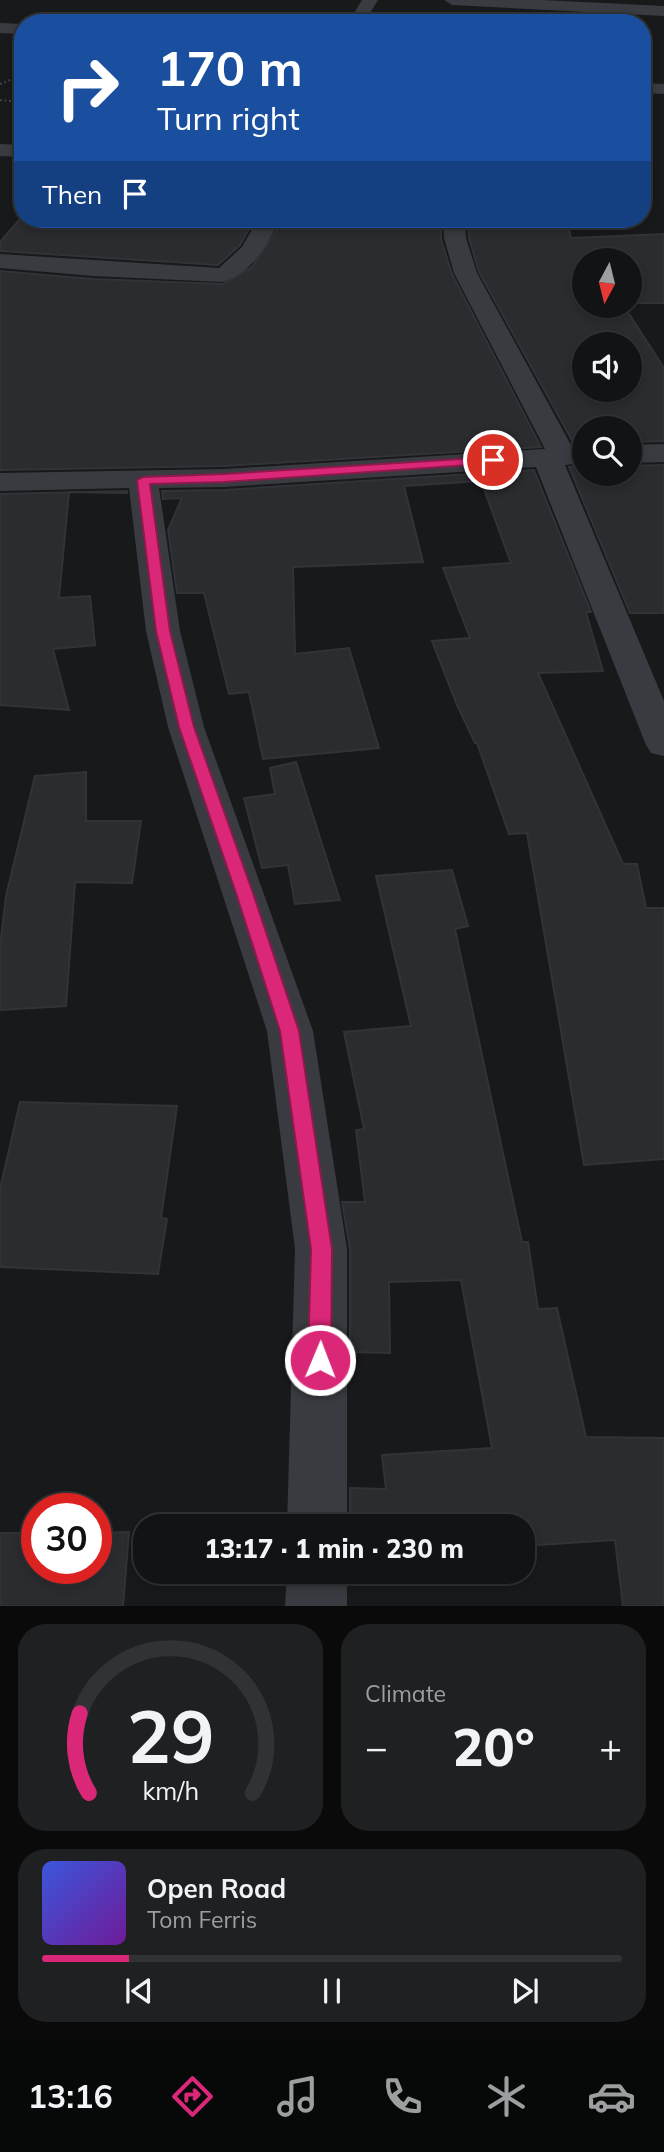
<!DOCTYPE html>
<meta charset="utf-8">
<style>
:root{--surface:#121314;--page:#1f2022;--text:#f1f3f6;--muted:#9c9ea0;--line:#313234;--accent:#db2777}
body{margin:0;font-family:Mulish,sans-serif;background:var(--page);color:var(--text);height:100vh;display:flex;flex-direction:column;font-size:26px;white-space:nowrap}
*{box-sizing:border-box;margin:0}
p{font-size:23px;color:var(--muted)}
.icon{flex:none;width:38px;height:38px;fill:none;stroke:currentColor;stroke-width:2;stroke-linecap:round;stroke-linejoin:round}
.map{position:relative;height:1606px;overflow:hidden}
.details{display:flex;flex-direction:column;gap:18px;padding:18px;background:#0a0a0b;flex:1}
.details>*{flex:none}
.top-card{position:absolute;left:14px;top:14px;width:637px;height:214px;border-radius:28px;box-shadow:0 4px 10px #0003,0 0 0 2px var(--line);background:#1a4fa0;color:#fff;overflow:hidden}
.needle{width:46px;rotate:187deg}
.controls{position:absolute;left:572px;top:248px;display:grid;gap:14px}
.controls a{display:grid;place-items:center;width:70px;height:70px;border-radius:50%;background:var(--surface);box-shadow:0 4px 10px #0003,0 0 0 2px var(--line);font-size:35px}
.speed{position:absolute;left:21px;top:1493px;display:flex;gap:14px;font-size:35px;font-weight:700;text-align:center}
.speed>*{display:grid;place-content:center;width:91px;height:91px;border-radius:50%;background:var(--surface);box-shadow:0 4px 10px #0003,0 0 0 2px var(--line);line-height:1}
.speed .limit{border:10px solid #d22;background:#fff;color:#111}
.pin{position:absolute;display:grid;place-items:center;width:60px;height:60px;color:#fff;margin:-30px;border:4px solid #fff;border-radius:50%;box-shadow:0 2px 7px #0007}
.me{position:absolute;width:77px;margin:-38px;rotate:1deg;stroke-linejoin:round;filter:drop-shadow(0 0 5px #0008)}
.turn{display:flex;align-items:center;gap:24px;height:147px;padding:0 28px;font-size:32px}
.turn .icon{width:91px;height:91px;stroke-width:2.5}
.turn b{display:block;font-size:49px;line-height:60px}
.then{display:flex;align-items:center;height:66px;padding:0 28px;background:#0003;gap:14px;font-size:26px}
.big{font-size:52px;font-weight:800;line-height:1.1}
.details .tile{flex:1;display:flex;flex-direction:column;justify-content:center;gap:10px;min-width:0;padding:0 24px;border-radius:28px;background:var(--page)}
.details .dial{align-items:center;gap:0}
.dial svg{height:182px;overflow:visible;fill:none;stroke:var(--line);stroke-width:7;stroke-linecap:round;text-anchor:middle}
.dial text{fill:var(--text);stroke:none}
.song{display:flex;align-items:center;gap:21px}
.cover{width:84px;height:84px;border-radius:10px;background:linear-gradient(135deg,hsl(230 70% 55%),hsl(280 70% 35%))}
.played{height:7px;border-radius:4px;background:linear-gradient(90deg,var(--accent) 15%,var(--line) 15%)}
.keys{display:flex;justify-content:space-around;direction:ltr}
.heat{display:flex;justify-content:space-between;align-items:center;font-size:38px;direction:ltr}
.details .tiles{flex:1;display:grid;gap:18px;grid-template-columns:1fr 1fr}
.tile:last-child{grid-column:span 2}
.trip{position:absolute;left:133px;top:1514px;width:402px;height:70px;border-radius:28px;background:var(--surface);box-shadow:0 4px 10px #0003,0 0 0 2px var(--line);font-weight:800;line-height:70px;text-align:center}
.tabs{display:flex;height:112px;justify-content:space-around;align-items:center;background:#070808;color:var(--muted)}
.tabs .icon{width:49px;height:49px}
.tabs .selected{color:var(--accent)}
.tabs b{font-size:32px;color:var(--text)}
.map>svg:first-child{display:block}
</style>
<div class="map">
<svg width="664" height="1606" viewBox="0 0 664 1606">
<rect width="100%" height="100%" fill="#18191b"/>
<!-- building -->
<g fill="#2b2c2f" stroke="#323337" stroke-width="2" fill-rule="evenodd">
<path d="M20 219H214L253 222 240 245 218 265 0 251V242Z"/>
<path d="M284 219 441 223V239L452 274 541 447 224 466 0 470V271L93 279 223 284 252 267Z"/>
<path d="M468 224 568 225 571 238 664 234V303H630V261H584V306H624L664 368V441L630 442V429H584V445L574 444 479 272 469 238ZM584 345H630V390H584Z"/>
<path d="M664 465V613H630L569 467 584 466V474H630V466Z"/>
<path d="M534 470 591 612H586L603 671 538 673 623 864H637L646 908H664V1159L584 1165 527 833 509 834 477 743H475L457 705 432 641 470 638 443 568 511 563 481 481 404 486 423 562 293 567 295 654 349 648 379 748 263 759 249 692 229 694 204 593H177L168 530 182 498 163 499 162 491 224 490Z"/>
<path d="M127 491V493L69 492 59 598 90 596 95 645 53 649 69 710 0 705V494Z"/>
<path d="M296 762 327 860 340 900 295 904 288 865 262 868 244 798 275 794 270 768Z"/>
<path d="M86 772V821H141L132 883 75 882 66 1006 0 1010V947L6 896 35 776Z"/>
<path d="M452 870 468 926 455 929 522 1242H528L538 1309 557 1308 586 1437 664 1438V1606H623L615 1540 523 1546V1526H350V1488L386 1489 382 1455 492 1448 461 1280 389 1282 390 1353 350 1352V1249L342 1202H365L356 1130 364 1129 344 1032 411 1026 376 876Z"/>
<path d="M20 1102 177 1106 161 1218 167 1219 158 1274 0 1267V1189Z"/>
<path d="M129 1532 123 1606H0V1533H37V1568H96V1533Z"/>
<path d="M350 1572H447L448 1575 396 1578 395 1575Z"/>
</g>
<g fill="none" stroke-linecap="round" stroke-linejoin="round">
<!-- path -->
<g stroke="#3f4247" stroke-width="2" stroke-dasharray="2 2.5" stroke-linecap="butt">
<path d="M0 84 23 75"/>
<path d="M0 100 23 102"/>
</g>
<!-- minor -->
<g fill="#393b40" fill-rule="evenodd">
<path d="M362 0H378L364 23H348Z"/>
<path d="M444 0H542L664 6V16L452 5Z"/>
<path d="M0 23 23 24V34L0 33Z"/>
<path d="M642 83 664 84V94L642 93Z"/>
<path d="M0 144 23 145V157L0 156Z"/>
<path d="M258 219H280C267 245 252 274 222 282L93 276 0 268V254L219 268 242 247Z"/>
<path d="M443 219H465L466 238 477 273 572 447H584V463L565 465 664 701V756L651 753 646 745 536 467 224 487 159 488 180 631 204 727 313 1031 347 1249V1526H287L295 1249 267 1031 168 727 146 631 129 488 0 491V473L224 469 545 449 454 273 444 238Z"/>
<path d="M664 444V462L630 463V445Z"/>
<path d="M287 1572H347V1606H285Z"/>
</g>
</g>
<!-- route -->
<path fill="#db2777" stroke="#8e194d" stroke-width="2" d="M493 457 498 458V463L224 482 150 484 170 631 194 727 254 896 299 1031 332 1249 331 1360 328 1367 320 1370 312 1367 308 1360 311 1249 280 1031 237 896 179 727 156 631 137 480 143 477 224 474Z"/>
</svg>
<div class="controls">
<a><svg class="needle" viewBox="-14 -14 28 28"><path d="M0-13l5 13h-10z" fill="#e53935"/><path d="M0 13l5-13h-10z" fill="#9c9ea0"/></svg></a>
<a><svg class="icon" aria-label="sound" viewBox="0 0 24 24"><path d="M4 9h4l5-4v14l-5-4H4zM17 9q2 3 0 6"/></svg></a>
<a><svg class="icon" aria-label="search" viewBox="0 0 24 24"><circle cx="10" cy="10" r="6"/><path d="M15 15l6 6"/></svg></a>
</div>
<div class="speed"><div class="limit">30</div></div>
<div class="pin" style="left:493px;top:460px;background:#d93025"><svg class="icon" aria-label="arrive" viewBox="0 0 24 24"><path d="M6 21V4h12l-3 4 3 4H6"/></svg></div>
<svg class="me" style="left:320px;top:1360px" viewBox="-20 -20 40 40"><circle r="17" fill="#db2777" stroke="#fff" stroke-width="3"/><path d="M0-11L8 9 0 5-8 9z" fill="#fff"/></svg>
<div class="trip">13:17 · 1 min · 230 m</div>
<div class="top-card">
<div class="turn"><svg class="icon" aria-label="right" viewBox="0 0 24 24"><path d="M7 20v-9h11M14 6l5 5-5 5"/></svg><div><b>170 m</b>Turn right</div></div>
<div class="then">Then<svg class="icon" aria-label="arrive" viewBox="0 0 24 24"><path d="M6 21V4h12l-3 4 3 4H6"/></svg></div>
</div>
</div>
<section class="details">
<div class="tiles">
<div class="tile dial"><svg viewBox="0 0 100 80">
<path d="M14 69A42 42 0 1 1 86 69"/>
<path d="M14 69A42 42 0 0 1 10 34" stroke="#db2777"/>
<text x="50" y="56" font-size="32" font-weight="700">29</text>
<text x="50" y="72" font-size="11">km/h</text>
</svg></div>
<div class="tile"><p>Climate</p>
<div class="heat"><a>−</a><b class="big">20°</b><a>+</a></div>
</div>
<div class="tile">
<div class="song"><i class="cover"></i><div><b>Open Road</b><p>Tom Ferris</p></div></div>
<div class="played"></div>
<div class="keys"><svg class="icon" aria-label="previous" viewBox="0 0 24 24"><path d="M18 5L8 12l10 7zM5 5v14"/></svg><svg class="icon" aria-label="pause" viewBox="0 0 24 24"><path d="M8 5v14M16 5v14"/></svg><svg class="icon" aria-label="next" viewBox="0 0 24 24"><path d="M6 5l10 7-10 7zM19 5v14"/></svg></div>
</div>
</div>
</section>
<nav class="tabs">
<b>13:16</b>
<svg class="icon selected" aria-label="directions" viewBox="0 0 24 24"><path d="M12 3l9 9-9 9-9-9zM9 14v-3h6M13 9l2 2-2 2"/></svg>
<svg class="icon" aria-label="music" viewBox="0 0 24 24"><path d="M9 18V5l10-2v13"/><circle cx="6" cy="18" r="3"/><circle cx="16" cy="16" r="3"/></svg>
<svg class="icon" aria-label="phone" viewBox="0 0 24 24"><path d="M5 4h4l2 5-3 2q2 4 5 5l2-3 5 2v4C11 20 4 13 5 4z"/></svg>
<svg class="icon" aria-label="climate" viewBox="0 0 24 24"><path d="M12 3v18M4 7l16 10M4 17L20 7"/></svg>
<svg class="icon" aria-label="car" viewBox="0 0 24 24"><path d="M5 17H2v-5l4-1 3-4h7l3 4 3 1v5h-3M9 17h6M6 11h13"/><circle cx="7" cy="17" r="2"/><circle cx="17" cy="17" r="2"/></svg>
</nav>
